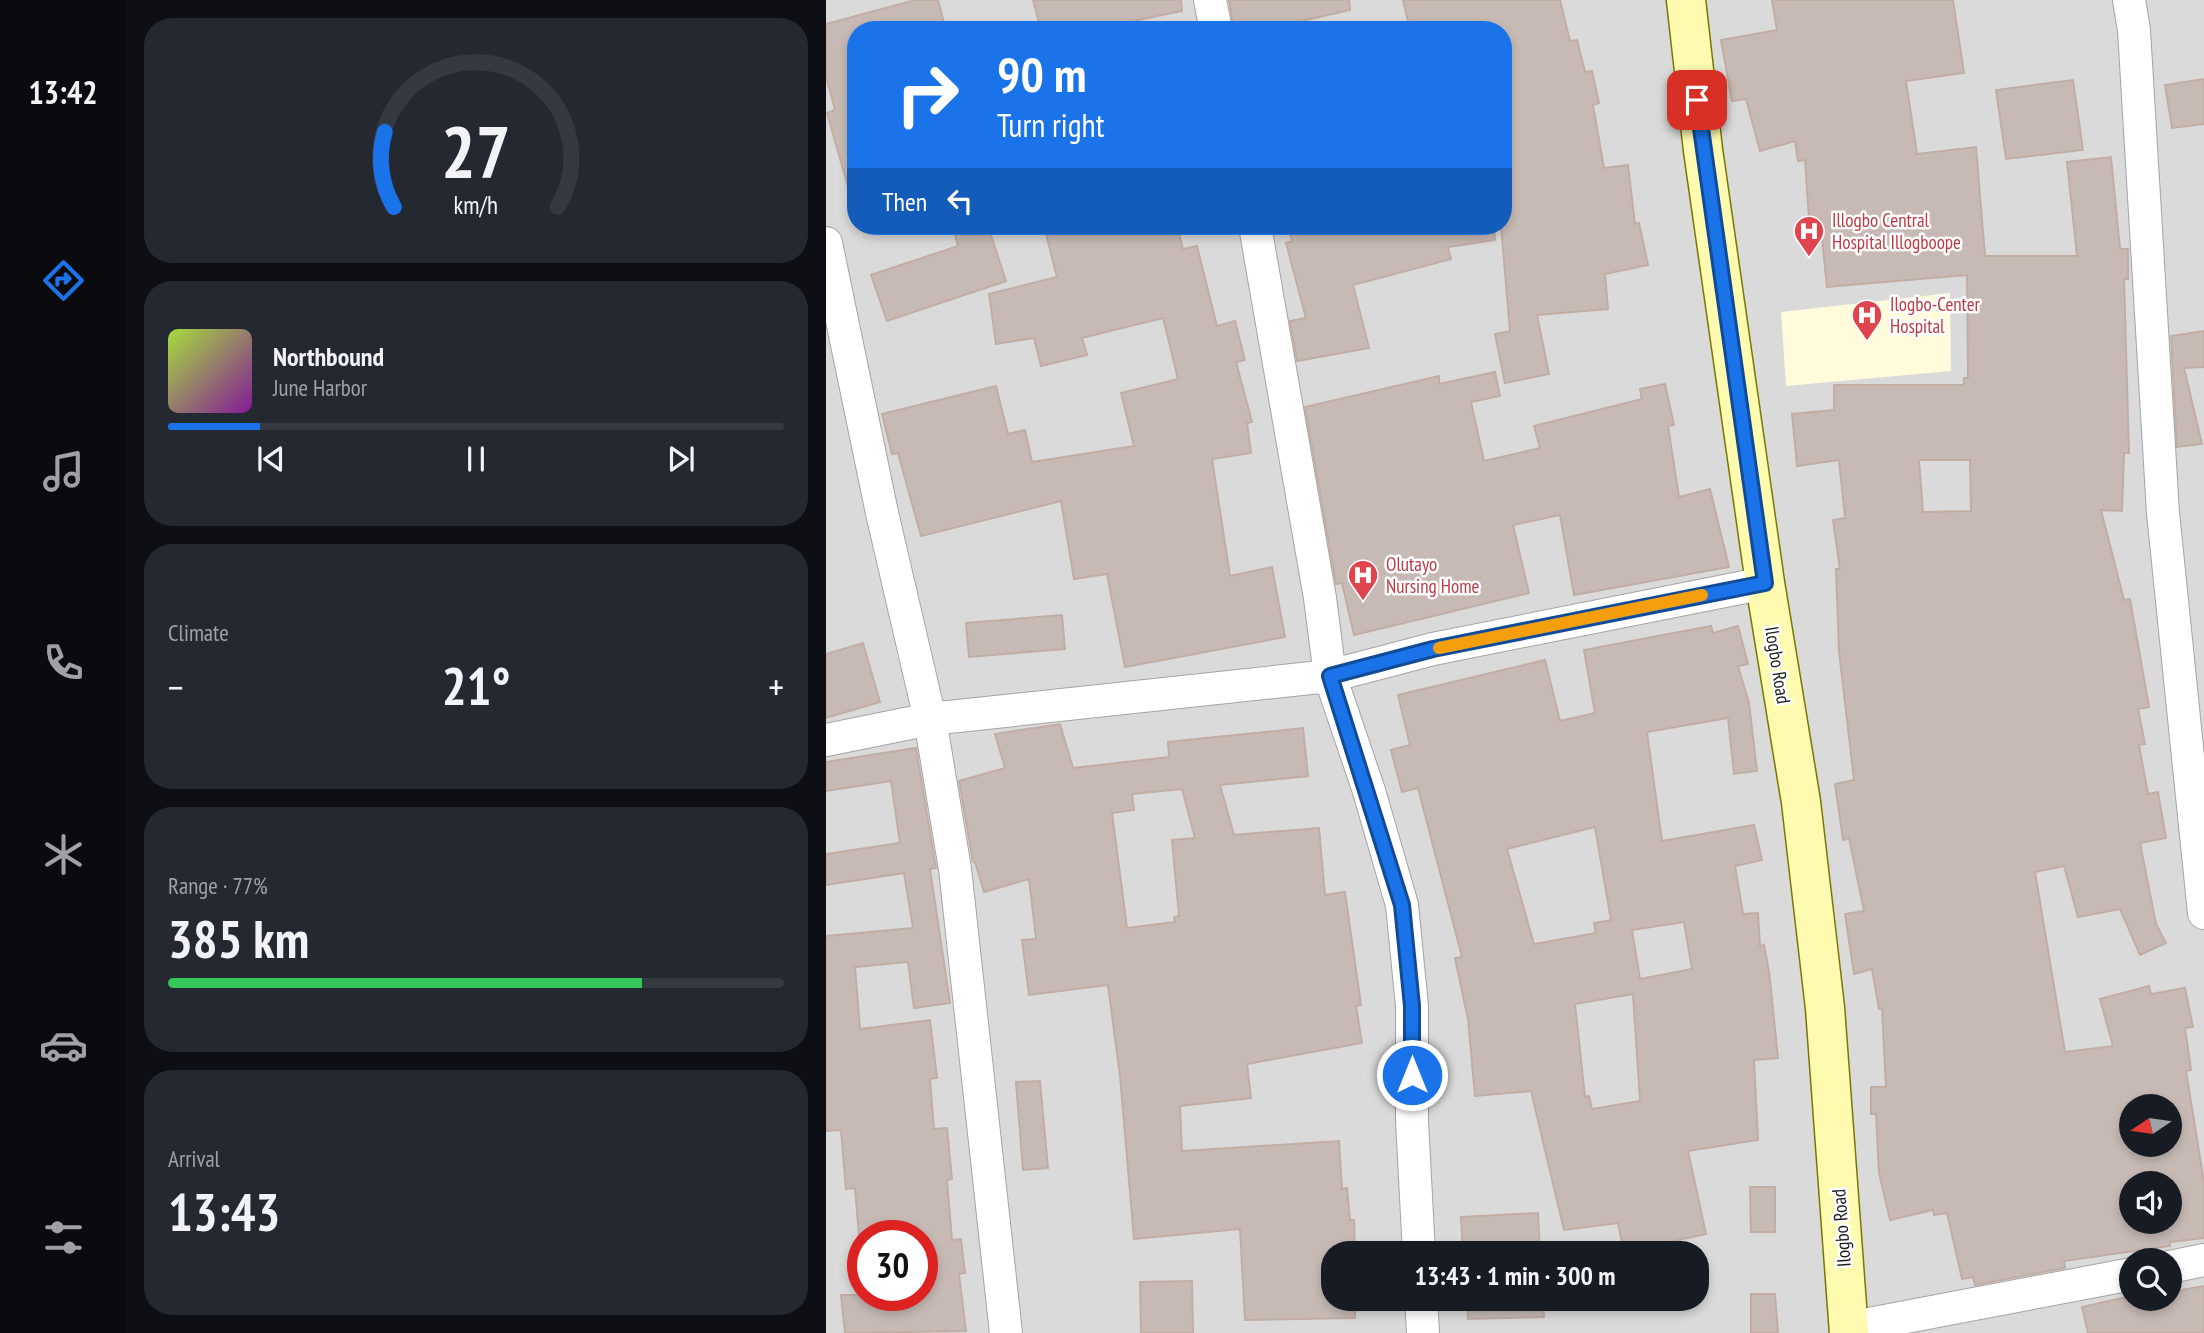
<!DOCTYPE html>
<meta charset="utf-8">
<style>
:root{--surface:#171b24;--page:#242831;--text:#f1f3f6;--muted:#9ea1a6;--line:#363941;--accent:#1a73e8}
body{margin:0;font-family:"PT Sans Narrow",sans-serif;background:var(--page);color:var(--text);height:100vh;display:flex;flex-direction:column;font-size:26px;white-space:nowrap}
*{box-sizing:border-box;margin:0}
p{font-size:23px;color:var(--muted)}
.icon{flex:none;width:38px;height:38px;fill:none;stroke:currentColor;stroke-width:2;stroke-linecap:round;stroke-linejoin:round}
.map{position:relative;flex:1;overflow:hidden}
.sheet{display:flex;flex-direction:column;gap:18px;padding:18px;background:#0d0f14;width:700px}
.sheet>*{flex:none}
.hud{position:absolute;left:21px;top:21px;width:665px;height:214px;border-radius:28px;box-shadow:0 4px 10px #0003;background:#1a73e8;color:#fff;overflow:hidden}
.needle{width:46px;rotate:257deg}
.buttons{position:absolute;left:1293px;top:1094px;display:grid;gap:14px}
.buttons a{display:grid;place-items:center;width:63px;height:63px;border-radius:50%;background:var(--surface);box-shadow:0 4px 10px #0003;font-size:35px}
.speed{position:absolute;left:21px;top:1220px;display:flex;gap:14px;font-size:35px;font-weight:700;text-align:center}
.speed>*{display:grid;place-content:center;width:91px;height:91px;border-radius:50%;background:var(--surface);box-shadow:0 4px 10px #0003;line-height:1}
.speed .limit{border:10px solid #d22;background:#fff;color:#111}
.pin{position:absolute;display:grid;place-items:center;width:60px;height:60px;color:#fff;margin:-30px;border-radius:14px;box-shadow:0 4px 10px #0006}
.me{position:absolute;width:77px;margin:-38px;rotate:0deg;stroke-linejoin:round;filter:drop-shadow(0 0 5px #0008)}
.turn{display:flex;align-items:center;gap:24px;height:147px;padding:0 35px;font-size:32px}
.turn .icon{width:91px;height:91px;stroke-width:2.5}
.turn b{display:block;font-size:49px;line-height:60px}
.then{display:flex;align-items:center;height:66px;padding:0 35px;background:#0003;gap:14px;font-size:26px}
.big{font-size:52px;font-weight:800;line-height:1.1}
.sheet .card{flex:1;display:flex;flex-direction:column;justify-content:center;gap:10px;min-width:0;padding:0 24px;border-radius:28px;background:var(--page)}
.sheet .dial{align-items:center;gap:0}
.dial svg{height:182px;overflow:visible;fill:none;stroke:var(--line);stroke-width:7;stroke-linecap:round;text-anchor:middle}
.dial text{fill:var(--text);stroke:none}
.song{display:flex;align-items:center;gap:21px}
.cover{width:84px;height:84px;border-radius:10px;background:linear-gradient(135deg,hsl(80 70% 55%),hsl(290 70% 35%))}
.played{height:7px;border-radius:4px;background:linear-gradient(90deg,var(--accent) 15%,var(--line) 15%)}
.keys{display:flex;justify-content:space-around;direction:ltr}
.heat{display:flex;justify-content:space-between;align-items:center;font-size:38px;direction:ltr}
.charge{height:10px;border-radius:5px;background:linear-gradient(90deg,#34c759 77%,var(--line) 0)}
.trip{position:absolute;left:495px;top:1241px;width:388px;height:70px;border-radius:28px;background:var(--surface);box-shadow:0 4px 10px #0003;font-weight:800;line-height:70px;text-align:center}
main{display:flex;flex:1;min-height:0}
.menu{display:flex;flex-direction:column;width:126px;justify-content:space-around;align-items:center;background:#090b0e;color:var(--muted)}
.menu .icon{width:49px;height:49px}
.menu .active{color:var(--accent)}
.menu b{font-size:32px;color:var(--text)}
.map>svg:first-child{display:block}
</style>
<main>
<nav class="menu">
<b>13:42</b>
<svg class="icon active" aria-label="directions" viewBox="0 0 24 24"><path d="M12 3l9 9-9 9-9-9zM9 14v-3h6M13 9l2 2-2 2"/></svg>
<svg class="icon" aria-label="music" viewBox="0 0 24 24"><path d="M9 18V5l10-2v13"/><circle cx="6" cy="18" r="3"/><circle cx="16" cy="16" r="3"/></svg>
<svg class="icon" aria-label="phone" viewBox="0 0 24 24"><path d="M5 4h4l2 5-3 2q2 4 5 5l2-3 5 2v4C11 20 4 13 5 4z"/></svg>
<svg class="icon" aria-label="climate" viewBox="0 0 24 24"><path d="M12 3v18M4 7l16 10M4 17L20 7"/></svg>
<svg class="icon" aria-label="car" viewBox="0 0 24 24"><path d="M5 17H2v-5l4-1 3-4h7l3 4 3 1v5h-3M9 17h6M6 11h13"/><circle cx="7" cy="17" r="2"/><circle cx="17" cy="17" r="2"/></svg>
<svg class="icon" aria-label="filters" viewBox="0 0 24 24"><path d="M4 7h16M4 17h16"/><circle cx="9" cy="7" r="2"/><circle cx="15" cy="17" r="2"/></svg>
</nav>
<section class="sheet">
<div class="card dial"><svg viewBox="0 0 100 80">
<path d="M14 69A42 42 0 1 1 86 69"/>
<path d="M14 69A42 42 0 0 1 10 36" stroke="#1a73e8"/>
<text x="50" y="56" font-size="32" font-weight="700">27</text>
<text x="50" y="72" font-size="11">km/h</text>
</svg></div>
<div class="card">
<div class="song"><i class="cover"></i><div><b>Northbound</b><p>June Harbor</p></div></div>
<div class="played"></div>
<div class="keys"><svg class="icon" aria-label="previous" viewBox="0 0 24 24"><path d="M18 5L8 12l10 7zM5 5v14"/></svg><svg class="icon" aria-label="pause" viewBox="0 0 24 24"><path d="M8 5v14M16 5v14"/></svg><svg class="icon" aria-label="next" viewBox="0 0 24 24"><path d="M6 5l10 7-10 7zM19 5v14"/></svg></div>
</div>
<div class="card"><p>Climate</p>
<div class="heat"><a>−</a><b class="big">21°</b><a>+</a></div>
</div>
<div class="card"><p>Range · 77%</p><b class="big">385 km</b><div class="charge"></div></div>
<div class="card"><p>Arrival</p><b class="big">13:43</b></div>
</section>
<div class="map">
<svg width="1378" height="1333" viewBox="0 0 1378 1333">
<rect width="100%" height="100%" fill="#efe9e2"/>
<!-- residential -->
<path fill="#dbdada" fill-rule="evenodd" d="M0 0H1378V1333H0ZM30 30H677V226H30ZM1306 1106H1344V1144H1306ZM1306 1183H1344V1222H1306ZM37 1236H96V1295H37ZM508 1253H872V1298H508ZM1306 1260H1344V1298H1306Z"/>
<!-- education -->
<path fill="#fffbdb" d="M1124 293 1125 371 960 386 955 312Z"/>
<!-- building -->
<g fill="#c7bab5" stroke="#c2ada3" stroke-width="2" fill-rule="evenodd">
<path d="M89 0H112L120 30H30V189L23 190 1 113 9 110 0 76V24Z"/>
<path d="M207 0H355L356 11 303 22 305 30H215Z"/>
<path d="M403 0H523L524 10 437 30H408Z"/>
<path d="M577 0H734L744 41 751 40 759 72 766 71 773 103 767 105 778 168 802 165 809 224 813 223 822 265 779 274 782 309 711 315 723 374 679 383 669 334 684 331 675 226 677 189 684 188 677 149V30H584Z"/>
<path d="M946 0H1127L1138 73 1080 81 1091 154 1150 147 1159 256H1251L1241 162 1285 157 1294 249H1302V279H1298L1303 453H1298L1296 511 1275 510 1298 600 1304 599 1323 707 1312 709 1319 744 1313 745 1322 794 1332 792 1340 838 1314 843 1330 924 1340 943 1314 955 1294 909 1252 917 1238 866 1209 872 1239 1052 1287 1046 1274 999 1323 986 1325 994 1359 988 1367 1027 1359 1028 1365 1070 1360 1071 1378 1182V1238L1344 1242V1246L1238 1261 1239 1268 1149 1285 1147 1277 1136 1279 1121 1213 1108 1215 1107 1210 1064 1220 1053 1173 1050 1114H1045V1087H1060L1056 1008 1053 1009 1046 969 1028 974 1019 914 1038 911 1023 838 1017 840 1009 784 1028 780 1013 651 1010 569H1014L1007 520 1019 518 1013 460 971 466 966 414 1008 410V385H1138V378H1142L1141 275 1001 287 994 219 983 220 979 160 972 161 969 141 934 151 920 99 906 101 895 40 951 30ZM1093 460H1144L1145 511 1097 512ZM1306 1106H1344V1144H1306ZM1306 1183H1344V1222H1306Z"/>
<path d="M1378 79V124L1346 128 1339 85Z"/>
<path d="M1247 80 1257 150 1180 159 1170 90Z"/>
<path d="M127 226H162L180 281 61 321 45 275 132 246Z"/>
<path d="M218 226H351L357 249 371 246 391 326 409 321 419 360 410 362 426 422 421 423 425 453 386 459 404 576 446 567 459 637 299 667 281 574 248 579 235 501 95 536 72 453 66 454 56 414 170 386 182 434 199 430 206 462 308 446 295 393 352 379 337 318 256 338 261 355 215 366 208 338 170 344 163 294 231 277Z"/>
<path d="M476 226H668L669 240 622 247 625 259 527 285 543 348 471 361 464 321 480 318 460 243 466 241 463 229Z"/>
<path d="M1378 331V367L1358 368 1376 444 1351 447 1345 336Z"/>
<path d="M669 372 674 396 645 402 658 461 714 448 708 426 816 399 814 389 839 384 848 425 842 426 853 497 884 489 903 567 748 595 734 515 687 525 703 593 528 635 516 583 510 584 479 407 613 376V384Z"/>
<path d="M236 615 239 649 143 657 140 623Z"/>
<path d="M885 626 887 633 912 626 922 664 912 666 923 703 931 771 908 774 902 718 821 732 836 841 928 825 936 860 909 866 917 914 932 913 934 946 938 945 943 971 952 1058 928 1060 932 1140 862 1151 880 1234 798 1252 792 1223 738 1230 705 1091 649 1096 642 1019 629 958 636 957 592 788 576 792 565 750 584 745 572 695 719 660 734 721 769 713 758 650ZM769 827 785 920 768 923 770 933 708 944 681 849ZM858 922 866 969 814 979 806 930ZM807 994 814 1101 766 1109 763 1096 759 1097 749 1004Z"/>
<path d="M37 643 54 702 0 718V654Z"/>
<path d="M234 724 247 768 343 757 342 742 477 728 482 776 394 785 408 835 493 828 499 895 519 892 535 1005 530 1006 536 1043 421 1064 425 1098 354 1106 356 1151 513 1141 516 1189 521 1188 524 1220H528L529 1253H508V1298H529V1318L419 1320 414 1229 308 1239 294 1076 282 985 203 995 196 940 210 939 203 879 158 892 149 862H147L133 781 179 768 169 734ZM356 789 369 838 346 840 353 916 348 917 349 922 301 928 286 813 308 810 306 794Z"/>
<path d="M90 748 110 868 104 869 124 1003 88 1008 82 962 29 967 34 1029 104 1020 111 1078 104 1079 108 1129 121 1128 126 1179 121 1180 126 1240 135 1239 139 1273 133 1274 140 1331 19 1333 15 1295H96V1236H33L29 1188 20 1189 15 1130 0 1131V936L87 928 78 873 0 885V854L74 843 65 781 0 791V762Z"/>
<path d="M214 1081 222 1168 197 1170 190 1082Z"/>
<path d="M924 1187H949V1232H925Z"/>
<path d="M712 1213 714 1253H637L635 1217Z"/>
<path d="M366 1281 367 1333H315L314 1282Z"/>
<path d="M1378 1286V1333H1262L1256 1307 1296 1298H1344V1292Z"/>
<path d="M925 1294H949L952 1333H925Z"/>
<path d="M641 1298H717L718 1317 642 1319Z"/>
</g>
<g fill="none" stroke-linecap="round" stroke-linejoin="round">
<!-- street casing -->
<g stroke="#a4a4a4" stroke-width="34">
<g id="street">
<path d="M384 0 390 30"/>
<path d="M1303 0 1308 30 1337 513 1378 913"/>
<path d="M429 226 494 598 504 676 543 791 576 905 586 1006V1121L593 1253"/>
<path d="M0 243 56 513 104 719 129 869 180 1333"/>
<path d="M0 740 104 719 504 676 607 649 939 583"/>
<path d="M1344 1267 1378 1260"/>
<path d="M595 1298 597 1333"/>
<path d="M1022 1328 1306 1274"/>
</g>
</g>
<!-- secondary casing -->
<g stroke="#777800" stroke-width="41">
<path id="secondary" d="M860 0 877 150 939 583 975 802 999 1008 1023 1333"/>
</g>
<!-- street -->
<use href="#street" stroke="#fff" stroke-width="32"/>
<!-- secondary -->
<use href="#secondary" stroke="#fefab0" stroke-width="38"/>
</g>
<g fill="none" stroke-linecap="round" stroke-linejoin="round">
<!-- route casing -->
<g stroke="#114b97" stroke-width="18">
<path id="route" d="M586 1075V1006L576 905 504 676 607 649 939 583 871 100"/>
</g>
<!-- route -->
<use href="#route" stroke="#1a73e8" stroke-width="12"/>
<!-- slow -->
<path stroke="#f59e0b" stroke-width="12" d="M613 648 876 595"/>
</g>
<!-- icons -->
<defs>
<g id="hospital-pin" transform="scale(1.575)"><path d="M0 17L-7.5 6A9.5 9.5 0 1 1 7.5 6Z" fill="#e0444e" stroke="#fff"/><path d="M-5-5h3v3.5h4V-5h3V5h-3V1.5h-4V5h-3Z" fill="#fff"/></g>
</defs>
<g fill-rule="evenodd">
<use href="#hospital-pin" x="983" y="231"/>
<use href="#hospital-pin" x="1041" y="315"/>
<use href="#hospital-pin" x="537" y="575"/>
</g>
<g text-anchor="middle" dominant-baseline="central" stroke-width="5" stroke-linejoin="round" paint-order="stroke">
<!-- health labels -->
<g font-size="19" fill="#be3a42" stroke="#fff" text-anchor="start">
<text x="1006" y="220">Illogbo Central<tspan x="1006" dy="22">Hospital Illogboope</tspan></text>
<text x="1064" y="304">Ilogbo-Center<tspan x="1064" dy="22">Hospital</tspan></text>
<text x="560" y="564">Olutayo<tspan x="560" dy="22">Nursing Home</tspan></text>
</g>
<!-- street labels -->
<g font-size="19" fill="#1d1d1d" stroke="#fff">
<text transform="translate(952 665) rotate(81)">Ilogbo Road</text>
<text transform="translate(1015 1228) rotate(-94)">Ilogbo Road</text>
</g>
</g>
</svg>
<div class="buttons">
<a><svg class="needle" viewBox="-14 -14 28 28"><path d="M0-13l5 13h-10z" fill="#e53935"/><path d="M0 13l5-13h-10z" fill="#9ea1a6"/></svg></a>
<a><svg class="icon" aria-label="sound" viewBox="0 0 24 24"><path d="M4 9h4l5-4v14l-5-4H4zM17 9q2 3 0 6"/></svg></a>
<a><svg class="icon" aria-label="search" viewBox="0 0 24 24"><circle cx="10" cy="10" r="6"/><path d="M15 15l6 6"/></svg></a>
</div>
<div class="speed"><div class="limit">30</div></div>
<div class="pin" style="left:871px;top:100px;background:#d93025"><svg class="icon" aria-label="arrive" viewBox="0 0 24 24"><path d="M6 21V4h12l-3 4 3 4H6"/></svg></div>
<svg class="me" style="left:586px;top:1075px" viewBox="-20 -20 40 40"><circle r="17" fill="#1a73e8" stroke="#fff" stroke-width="3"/><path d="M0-11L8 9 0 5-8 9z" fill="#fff"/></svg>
<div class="trip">13:43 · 1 min · 300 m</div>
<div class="hud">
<div class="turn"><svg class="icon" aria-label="right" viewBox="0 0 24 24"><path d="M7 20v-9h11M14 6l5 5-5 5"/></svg><div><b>90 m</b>Turn right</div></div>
<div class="then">Then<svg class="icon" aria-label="left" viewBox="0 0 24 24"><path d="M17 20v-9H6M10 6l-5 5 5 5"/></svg></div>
</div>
</div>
</main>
